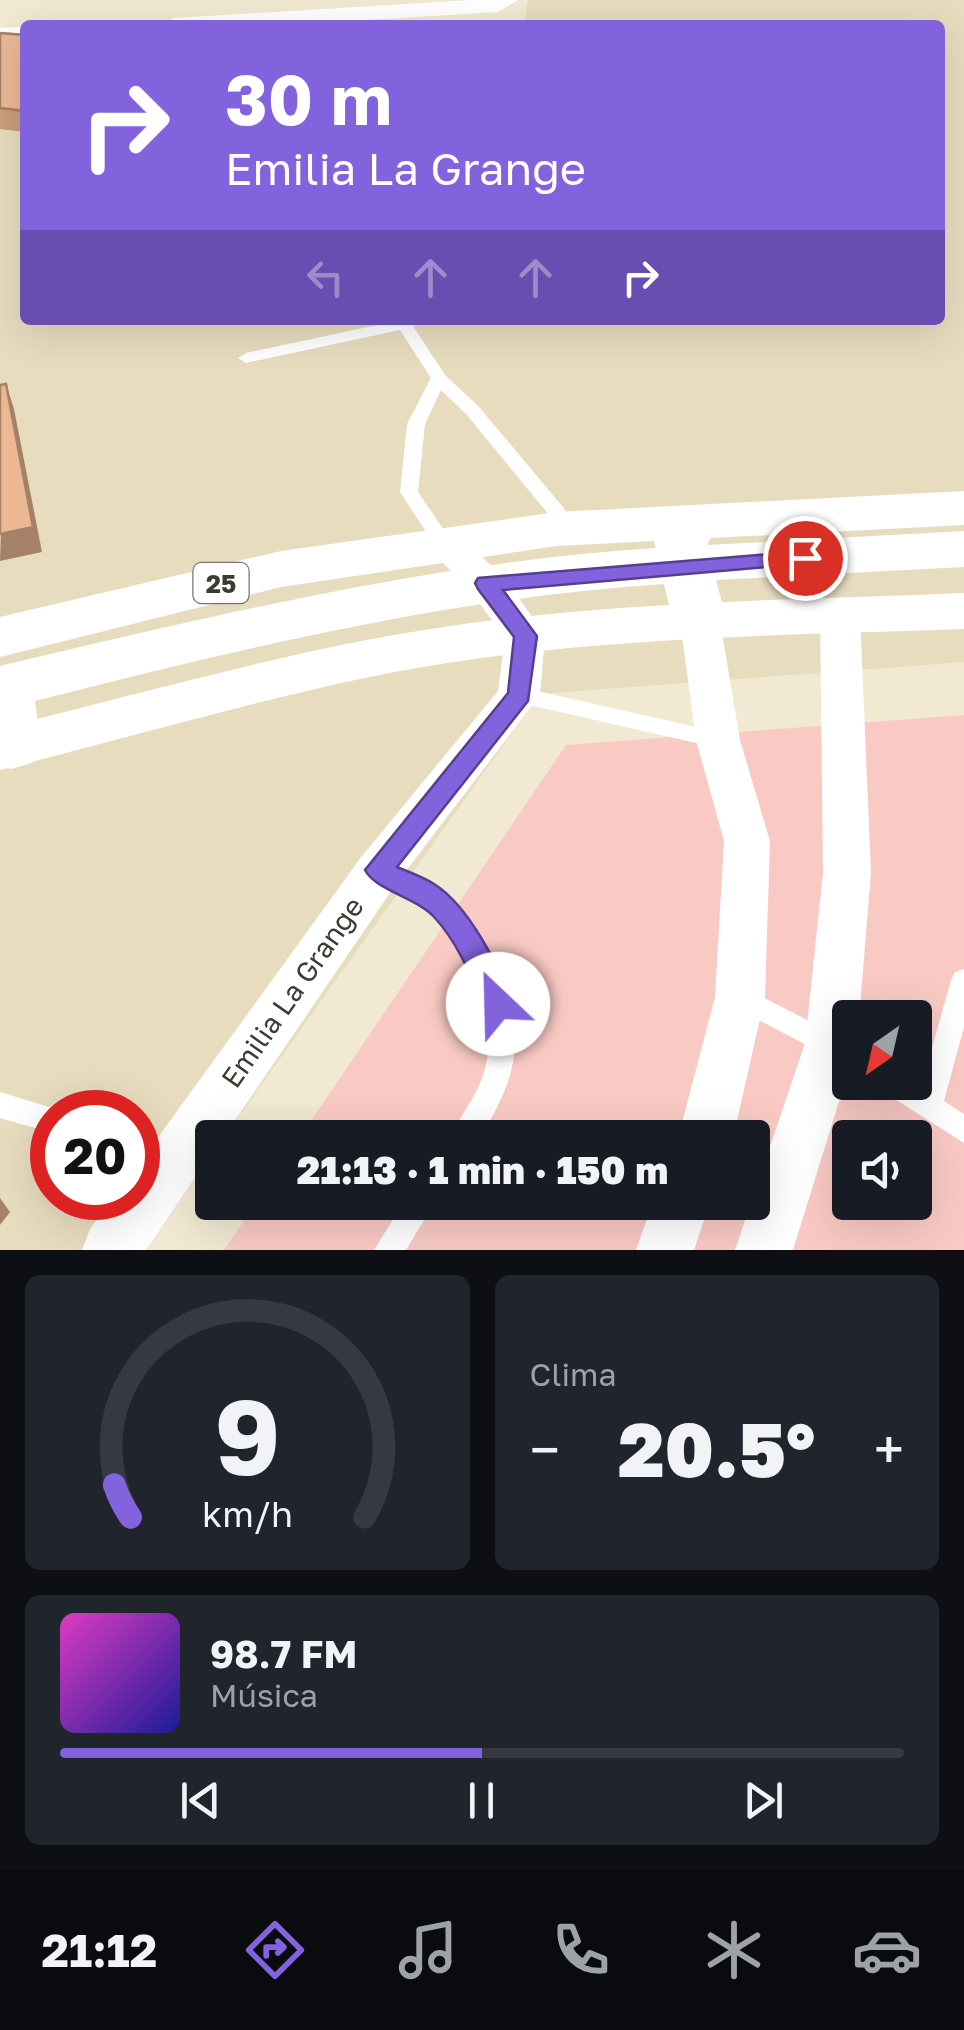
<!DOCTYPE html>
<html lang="es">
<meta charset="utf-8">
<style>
:root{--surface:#171b24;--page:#20242c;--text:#f1f3f6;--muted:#9ea1a6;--line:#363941;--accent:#8362dd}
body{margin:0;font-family:"Golos Text",sans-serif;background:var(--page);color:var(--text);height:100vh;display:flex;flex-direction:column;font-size:38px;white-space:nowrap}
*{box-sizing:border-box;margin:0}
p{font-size:32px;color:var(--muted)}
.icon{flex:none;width:55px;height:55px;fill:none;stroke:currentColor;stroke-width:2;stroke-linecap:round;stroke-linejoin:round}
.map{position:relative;height:1250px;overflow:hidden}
.details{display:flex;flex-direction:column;gap:25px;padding:25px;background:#0d0f14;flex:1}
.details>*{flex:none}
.banner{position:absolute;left:20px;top:20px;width:925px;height:305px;border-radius:10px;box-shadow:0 10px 40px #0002;background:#8362dd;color:#fff;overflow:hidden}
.needle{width:65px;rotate:214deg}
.tools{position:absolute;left:832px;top:1000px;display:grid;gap:20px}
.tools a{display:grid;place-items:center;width:100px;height:100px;border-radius:10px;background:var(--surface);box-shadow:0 10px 40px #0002;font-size:50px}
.speed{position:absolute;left:30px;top:1090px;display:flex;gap:20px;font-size:50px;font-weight:700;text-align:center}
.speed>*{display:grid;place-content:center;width:130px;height:130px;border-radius:50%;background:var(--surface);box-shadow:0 10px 40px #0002;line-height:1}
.speed .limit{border:15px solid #d22;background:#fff;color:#111}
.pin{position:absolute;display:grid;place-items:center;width:85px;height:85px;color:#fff;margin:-42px;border:5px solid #fff;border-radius:50%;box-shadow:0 2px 10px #0007}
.me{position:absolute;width:110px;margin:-55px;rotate:336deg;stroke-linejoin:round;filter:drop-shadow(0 0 8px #0008)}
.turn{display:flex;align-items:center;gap:35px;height:210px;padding:0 40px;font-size:45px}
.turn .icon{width:130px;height:130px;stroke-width:2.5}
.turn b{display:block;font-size:70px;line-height:85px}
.lanes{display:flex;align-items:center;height:95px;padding:0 40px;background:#0003;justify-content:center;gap:50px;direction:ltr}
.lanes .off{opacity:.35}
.big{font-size:75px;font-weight:800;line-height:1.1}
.details .widget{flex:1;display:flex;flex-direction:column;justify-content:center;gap:15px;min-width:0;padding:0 35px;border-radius:15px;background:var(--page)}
.details .dial{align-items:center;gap:0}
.dial svg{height:260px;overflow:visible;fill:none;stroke:var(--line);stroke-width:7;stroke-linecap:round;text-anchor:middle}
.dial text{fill:var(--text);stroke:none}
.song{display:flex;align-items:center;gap:30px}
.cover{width:120px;height:120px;border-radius:15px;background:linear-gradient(135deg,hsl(310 70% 55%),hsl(240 70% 35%))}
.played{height:10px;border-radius:5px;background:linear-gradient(90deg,var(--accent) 50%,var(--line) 50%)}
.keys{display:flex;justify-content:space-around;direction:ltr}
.heat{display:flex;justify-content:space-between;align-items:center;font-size:55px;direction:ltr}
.details .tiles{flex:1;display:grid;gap:25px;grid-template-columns:1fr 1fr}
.widget:last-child{grid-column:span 2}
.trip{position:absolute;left:195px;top:1120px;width:575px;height:100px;border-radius:10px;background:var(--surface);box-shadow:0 10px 40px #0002;font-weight:800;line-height:100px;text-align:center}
.tabs{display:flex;height:160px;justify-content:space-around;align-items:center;background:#090b0e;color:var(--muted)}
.tabs .icon{width:70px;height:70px}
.tabs .current{color:var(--accent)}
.tabs b{font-size:45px;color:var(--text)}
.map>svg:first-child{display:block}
</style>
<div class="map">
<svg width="964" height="1250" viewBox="0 0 964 1250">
<rect width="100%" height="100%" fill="#f2e9d3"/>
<!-- built -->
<path fill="#e8dcbf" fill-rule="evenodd" d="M528 0H964V662L540 694 224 1137 212 1138V1153L144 1250H0V48L25 50V320H940V25H524ZM52 1112H138V1198H52Z"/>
<!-- green -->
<path fill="#f9cac4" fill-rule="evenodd" d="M964 715V1250H224L256 1203 752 1202V1138L300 1137 566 745ZM850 1018H915V1082H850ZM850 1138H915V1202H850Z"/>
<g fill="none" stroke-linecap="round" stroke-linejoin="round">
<!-- service -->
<g fill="#fff" fill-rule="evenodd">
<path d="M401 320H429L413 326 445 375 479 407 577 524 579 528 577 532H563L467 415 441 390 425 424 418 492 454 545 445 551 438 550 400 492 407 424 431 378 400 330 246 363 238 358 246 353Z"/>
<path d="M519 687 718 732 726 734 729 740 726 746 718 748 512 701 508 695 512 689Z"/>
<path d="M379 860C400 867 423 877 441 891 482 924 518 992 515 1045 514 1078 497 1110 480 1138H450C461 1113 479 1094 485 1068 500 1011 466 936 419 902 405 891 387 885 371 877L367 870 371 863Z"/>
<path d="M964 969V1027L944 1101 964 1114V1143L882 1091 878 1082H915L921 1087 951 980 955 972Z"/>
<path d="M741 986 850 1042V1068L732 1006 728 998 732 990Z"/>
<path d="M0 1092 62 1111 52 1112V1133L0 1118Z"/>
<path d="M138 1132 184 1146 188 1156 184 1166 174 1170 138 1159Z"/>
<path d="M404 1202H435L406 1250H374Z"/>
</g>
<!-- minor -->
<g fill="#fff" fill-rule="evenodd">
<path d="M472 0H518L498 12 283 25H163L174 18Z"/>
<path d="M25 27V41L0 42V28Z"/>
<path d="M445 532 458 536 500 573 539 626 545 636 540 695 396 884 223 1138H212V1152L146 1250H82L90 1229 114 1198H138V1165L362 856 498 691 505 638 472 593 426 545 432 536Z"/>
<path d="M840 600 854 604 860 614 871 873 859 1018H850V1066L793 1250H735L805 1043 823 873 820 614 826 604Z"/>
<path d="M700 607 714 611 720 621 740 740 770 841 765 997 733 1138H678L715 997 724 841 696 740 680 621 686 611Z"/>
<path d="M653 1202H710L694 1250H636Z"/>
</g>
<!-- tertiary -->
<path fill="#fff" fill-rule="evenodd" d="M964 593V629C763 636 557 637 360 679 239 705 120 740 0 770V728C120 699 240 665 361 641 559 602 763 601 964 593Z"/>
<!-- primary -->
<path fill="#fff" fill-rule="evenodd" d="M964 491V525L711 538 707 545 964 531V567L716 580 727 621 719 635 700 641 681 635 673 621 664 584C449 598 243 648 35 701L41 746 32 763 11 769 0 766V666C217 615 432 562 656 548L654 541 557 546 281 587 0 657V617L281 551 557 512Z"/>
</g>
<!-- wall -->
<path fill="#ca9e7e" d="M0 33 25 35V132L0 129Z"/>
<!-- shaded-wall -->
<g fill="#a48167">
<path d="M6 384 14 409 42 552 0 561Z"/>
<path d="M0 1198 10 1212 0 1225Z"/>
</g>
<!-- building -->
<g fill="#ebb893" stroke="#a48167" stroke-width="2.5">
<path d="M0 33 25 35V111L0 108Z"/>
<path d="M6 384 33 527 0 534V385Z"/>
</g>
<!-- route -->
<path fill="#8362dd" stroke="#554090" stroke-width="2.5" d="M805 551 812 553 816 558 812 563 503 590 537 636 528 701 397 867C409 872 423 877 434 884 468 905 500 967 512 1004L508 1013 498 1017 487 1013C473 981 459 944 435 918 418 898 375 890 365 870L508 693 514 637 478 589 475 583 478 578Z"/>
<g text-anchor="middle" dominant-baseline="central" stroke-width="8" stroke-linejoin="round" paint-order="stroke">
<!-- shield labels -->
<rect fill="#fff" stroke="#787670" stroke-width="2.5" x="193.5" y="563" width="55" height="40" rx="8"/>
<g font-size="25" font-weight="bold" fill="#3e3b32">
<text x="221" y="583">25</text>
</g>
<!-- street labels -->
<g font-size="28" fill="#3e3b32" stroke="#fff">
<text transform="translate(292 992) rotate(-55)">Emilia La Grange</text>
</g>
</g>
</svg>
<div class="tools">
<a><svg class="needle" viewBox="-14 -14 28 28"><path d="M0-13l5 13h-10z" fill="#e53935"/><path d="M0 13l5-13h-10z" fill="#9ea1a6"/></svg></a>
<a><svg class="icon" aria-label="sound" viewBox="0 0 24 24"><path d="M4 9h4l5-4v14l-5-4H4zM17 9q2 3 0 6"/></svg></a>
</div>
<div class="speed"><div class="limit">20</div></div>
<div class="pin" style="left:805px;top:558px;background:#d93025"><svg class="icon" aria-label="arrive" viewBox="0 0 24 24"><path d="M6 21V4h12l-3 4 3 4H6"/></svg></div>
<svg class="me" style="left:498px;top:1004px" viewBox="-20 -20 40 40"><circle r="19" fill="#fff"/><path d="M0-13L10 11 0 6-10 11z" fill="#8362dd"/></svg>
<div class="trip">21:13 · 1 min · 150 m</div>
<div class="banner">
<div class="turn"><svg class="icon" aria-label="right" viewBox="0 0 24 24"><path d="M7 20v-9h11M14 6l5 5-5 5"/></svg><div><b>30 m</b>Emilia La Grange</div></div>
<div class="lanes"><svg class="icon off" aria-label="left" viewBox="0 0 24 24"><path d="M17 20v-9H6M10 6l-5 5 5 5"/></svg><svg class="icon off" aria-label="ahead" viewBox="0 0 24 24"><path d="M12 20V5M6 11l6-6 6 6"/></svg><svg class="icon off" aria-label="ahead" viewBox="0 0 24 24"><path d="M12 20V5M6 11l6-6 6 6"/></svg><svg class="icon" aria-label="right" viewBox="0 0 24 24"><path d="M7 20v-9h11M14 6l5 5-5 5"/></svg></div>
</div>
</div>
<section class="details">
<div class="tiles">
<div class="widget dial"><svg viewBox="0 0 100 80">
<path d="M14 69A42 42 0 1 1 86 69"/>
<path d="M14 69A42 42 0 0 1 9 59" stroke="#8362dd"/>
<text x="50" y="56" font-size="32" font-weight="700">9</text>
<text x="50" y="72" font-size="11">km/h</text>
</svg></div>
<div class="widget"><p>Clima</p>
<div class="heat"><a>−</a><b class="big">20.5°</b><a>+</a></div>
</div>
<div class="widget">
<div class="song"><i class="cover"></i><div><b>98.7 FM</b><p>Música</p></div></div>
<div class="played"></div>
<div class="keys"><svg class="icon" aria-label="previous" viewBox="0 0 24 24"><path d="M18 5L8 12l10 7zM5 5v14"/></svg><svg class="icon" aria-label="pause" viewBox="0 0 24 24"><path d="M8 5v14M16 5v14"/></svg><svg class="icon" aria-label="next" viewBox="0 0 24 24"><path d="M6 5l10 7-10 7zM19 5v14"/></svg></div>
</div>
</div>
</section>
<nav class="tabs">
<b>21:12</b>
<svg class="icon current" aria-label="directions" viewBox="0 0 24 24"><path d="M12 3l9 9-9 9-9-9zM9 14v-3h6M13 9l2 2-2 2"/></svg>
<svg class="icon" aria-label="music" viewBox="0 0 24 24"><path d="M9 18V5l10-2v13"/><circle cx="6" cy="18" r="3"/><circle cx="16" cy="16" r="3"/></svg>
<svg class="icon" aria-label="phone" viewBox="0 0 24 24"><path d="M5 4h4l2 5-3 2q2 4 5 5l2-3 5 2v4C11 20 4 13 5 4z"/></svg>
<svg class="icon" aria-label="climate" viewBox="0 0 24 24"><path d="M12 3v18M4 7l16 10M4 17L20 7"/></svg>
<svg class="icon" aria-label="car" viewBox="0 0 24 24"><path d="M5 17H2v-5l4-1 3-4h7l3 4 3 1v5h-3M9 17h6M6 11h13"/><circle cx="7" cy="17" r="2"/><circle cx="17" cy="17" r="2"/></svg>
</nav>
